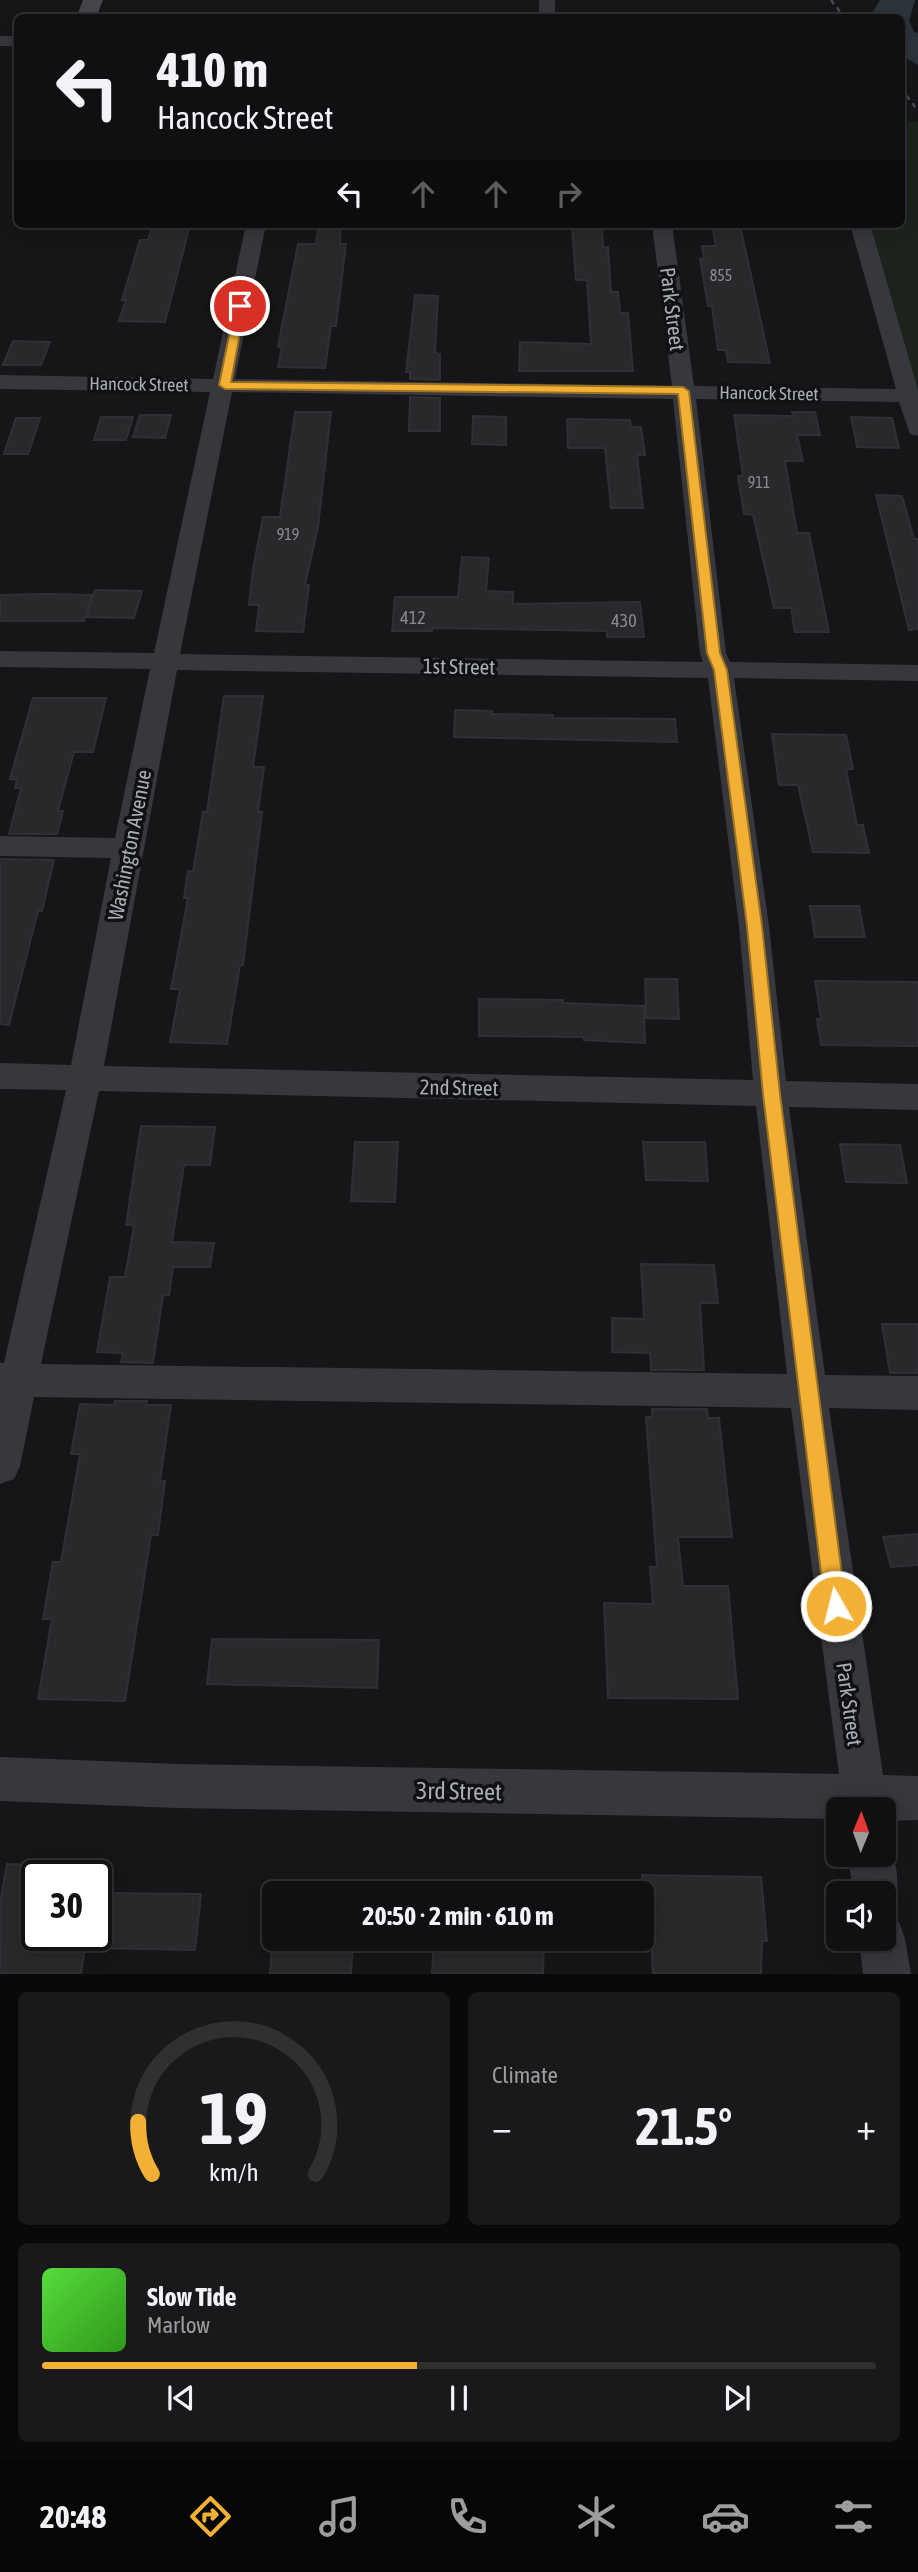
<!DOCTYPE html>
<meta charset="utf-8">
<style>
:root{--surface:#101012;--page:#19191b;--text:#f1f3f6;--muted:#9c9d9f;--line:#303032;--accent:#f2b134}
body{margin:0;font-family:"Asap Condensed",sans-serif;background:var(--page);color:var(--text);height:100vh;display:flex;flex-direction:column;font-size:26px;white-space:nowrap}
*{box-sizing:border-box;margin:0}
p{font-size:23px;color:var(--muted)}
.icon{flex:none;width:38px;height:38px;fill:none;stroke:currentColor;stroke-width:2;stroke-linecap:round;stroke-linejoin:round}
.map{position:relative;height:1974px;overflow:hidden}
.side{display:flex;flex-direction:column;gap:18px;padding:18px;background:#09090a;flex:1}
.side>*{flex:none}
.guide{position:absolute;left:14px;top:14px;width:891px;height:214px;border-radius:10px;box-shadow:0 4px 18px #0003,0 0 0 2px var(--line);background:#101012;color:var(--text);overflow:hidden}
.needle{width:46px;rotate:1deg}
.tools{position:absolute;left:826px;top:1797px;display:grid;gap:14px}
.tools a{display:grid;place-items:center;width:70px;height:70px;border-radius:10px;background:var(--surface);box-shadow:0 4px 18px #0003,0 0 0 2px var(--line);font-size:35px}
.speed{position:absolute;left:21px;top:1860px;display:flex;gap:14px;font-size:35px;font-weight:700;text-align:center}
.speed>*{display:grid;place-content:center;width:91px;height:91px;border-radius:50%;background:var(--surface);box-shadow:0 4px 18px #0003,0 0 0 2px var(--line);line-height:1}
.speed .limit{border:4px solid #111;border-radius:10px;background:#fff;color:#111}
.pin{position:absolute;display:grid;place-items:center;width:60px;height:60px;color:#fff;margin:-30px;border:4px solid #fff;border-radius:50%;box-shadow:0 2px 7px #0007}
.me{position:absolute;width:77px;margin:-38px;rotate:352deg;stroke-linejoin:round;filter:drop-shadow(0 0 5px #0008)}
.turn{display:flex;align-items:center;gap:24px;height:147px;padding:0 28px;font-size:32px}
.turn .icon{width:91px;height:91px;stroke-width:2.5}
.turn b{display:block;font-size:49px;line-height:60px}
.lanes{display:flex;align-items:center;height:66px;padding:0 28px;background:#0003;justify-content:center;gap:35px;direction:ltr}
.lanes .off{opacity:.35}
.big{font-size:52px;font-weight:700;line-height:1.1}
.side .card{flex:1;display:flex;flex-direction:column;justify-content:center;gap:10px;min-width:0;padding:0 24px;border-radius:10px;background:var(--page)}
.side .dial{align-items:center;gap:0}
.dial svg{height:182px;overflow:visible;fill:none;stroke:var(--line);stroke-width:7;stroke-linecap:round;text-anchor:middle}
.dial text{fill:var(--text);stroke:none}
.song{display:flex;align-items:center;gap:21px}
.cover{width:84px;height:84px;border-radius:10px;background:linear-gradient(135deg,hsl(110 70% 55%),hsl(110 70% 35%))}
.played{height:7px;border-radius:4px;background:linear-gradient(90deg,var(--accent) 45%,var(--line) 45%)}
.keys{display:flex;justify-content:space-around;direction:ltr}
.heat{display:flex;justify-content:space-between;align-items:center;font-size:38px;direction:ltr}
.side .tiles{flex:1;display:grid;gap:18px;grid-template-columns:1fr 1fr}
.card:last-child{grid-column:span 2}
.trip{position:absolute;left:262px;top:1881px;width:392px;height:70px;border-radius:10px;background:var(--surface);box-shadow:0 4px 18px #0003,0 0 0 2px var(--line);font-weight:700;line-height:70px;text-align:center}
.tabs{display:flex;height:112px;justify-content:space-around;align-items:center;background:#060607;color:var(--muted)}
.tabs .icon{width:49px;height:49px}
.tabs .current{color:var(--accent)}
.tabs b{font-size:32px;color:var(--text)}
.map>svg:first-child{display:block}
</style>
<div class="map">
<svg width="918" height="1974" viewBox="0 0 918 1974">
<rect width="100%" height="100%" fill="#161618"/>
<!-- green -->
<path fill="#1c231d" d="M901 122H918V434L859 224H901Z"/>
<!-- water -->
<path fill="#2c353c" d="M880 0H915L909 21 914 32 918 33V65L901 55V18L870 17Z"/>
<!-- building -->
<g fill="#29292c" stroke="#303034" stroke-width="2">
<path d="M319 224H341L340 244H346L336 326H331L325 368 278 367 282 347H278L298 244H316Z"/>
<path d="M153 225H190L165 322 119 321 126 300H122L140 240H148Z"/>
<path d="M712 225H740L770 363 728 362 726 350H718L712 306H708L700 259H704L702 246H716Z"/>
<path d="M572 227 602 228 603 247H608L611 292H618L620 313H628L633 371H519L520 342 591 344 587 280H576Z"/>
<path d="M415 295 438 296 435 353 440 354V380L410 379V372H406Z"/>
<path d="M13 341 50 342 41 365H3Z"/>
<path d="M410 397 440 398V431H409Z"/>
<path d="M295 412H331L318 527 305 585H309L303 632 256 631 259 605H249L253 569 263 517H280Z"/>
<path d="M792 412H815L820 435H797L803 461H785L797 533H809L829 632H795L791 608H774L753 515 744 514 738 476H743L734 415 793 416Z"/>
<path d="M140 415H171L165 438 133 437Z"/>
<path d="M473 416 506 417V445L472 444Z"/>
<path d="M101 417H133L126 440H94Z"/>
<path d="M851 417 892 418 899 448 857 447Z"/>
<path d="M16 418H40L28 454H4Z"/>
<path d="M567 419 630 420 631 427H641L645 455H637L643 508H611L605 448H568Z"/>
<path d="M876 495 902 496 914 539H918V629L909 630Z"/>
<path d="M462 557 489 558 486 591 513 592V604L640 602 644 637H607V631L432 628V631H392L395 597H458Z"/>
<path d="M95 590 142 591 134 618 86 617Z"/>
<path d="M0 595 46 594 92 595 84 621H0Z"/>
<path d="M224 696H263L253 767H264L258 812H262L243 965H240L227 1044 170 1042 180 989H171L188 898H184L188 871H193L203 812H207Z"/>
<path d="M33 698H106L93 752H74L58 811H63L57 834H9L21 788H15L17 780 10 779Z"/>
<path d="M455 710 492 711V714L553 715V718L675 719 677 742 454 737Z"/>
<path d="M772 734 846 735 853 769H846L857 825H863L869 853 813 852 798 785H779Z"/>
<path d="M0 859 54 860 42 911H38L9 1025 0 1024Z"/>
<path d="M810 906H859L865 937H815Z"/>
<path d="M645 979H677L679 1019 646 1018Z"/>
<path d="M815 981 918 982V1046L821 1045 817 1019H821Z"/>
<path d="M479 999 563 1000V1003L644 1006 645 1043 584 1040V1037L479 1036Z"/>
<path d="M141 1126 215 1127 210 1165H184L172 1242 214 1243 210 1267H173L169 1295H163L153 1363 121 1362 123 1353 97 1352 110 1277H125L134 1225H126Z"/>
<path d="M355 1142H398L395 1202 351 1201Z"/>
<path d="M643 1142H705L708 1181 646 1180Z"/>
<path d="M840 1144 900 1145 907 1183 846 1182Z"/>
<path d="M641 1264 714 1265 718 1303H700L704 1370H651L650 1353 612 1352V1318L644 1319Z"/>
<path d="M882 1324H918V1373H890Z"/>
<path d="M115 1401H147L146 1405H171L160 1481H165L158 1535H151L125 1701 38 1699 52 1619H43L53 1562H61L80 1454H71L80 1404 114 1405Z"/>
<path d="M652 1409H707L708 1418H719L732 1537H678L683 1586H728L738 1699 608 1698 604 1603 653 1604 650 1567H657L646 1417H652Z"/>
<path d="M918 1534V1565L891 1567 883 1537Z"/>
<path d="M212 1639 379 1640 377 1688 207 1684Z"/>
<path d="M7 1864 37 1865V1936H87L81 1973H0V1903Z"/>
<path d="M642 1875 761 1877 767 1941H762L761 1973H653L651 1939H642Z"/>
<path d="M96 1893 201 1894 195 1950 96 1948Z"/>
<path d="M434 1939H544L543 1973H432Z"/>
<path d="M272 1946 353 1947 351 1973H270Z"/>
</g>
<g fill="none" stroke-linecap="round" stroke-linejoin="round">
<!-- street -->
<g fill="#37383d" fill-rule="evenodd">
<rect x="539" y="0" width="16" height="18"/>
<rect x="0" y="36" width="18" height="10"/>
<path d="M246 224H266L235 379 672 386 652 224H672L694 386 896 389 850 224H870L918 390V436L910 434 899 402 696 399 726 653 730 662 918 665V681L734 678 769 926 786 1081 918 1084V1110L789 1107 825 1375 918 1376V1410L829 1408 883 1775 918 1776V1820L884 1821V1810H838V1819L177 1808 0 1801V1757L177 1764 839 1774 791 1408 34 1397 20 1466 14 1479 0 1484V1363H4L66 1090 0 1089V1063L71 1065 111 858 0 856V836L115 838 150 669 0 667V651L154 653 210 392 0 389V375L213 379ZM232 392 673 399 700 653 703 662 180 654ZM177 670 708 678 739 926 753 1080 104 1066ZM99 1091 756 1106 787 1374 41 1364Z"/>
<path d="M884 1838 887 1839C897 1863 902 1886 892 1910L884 1914V1894H853L848 1855H884Z"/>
<path d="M884 1916 899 1922 905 1939 911 1974H863L859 1939H884Z"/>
</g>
<!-- secondary -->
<path fill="#45474d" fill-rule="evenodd" d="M83 0H103L96 18H76Z"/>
<!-- rail -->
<g stroke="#4a4c52" stroke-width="2.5" stroke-dasharray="5 4.5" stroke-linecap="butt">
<path d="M831 0 845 18"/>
<path d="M901 88 918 111"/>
</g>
</g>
<!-- route -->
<path fill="#f2b134" stroke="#9d7322" stroke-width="2" d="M240 303 245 306 231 382 683 387 689 391 720 653 727 670 762 926 780 1094 846 1606 843 1613 836 1616 828 1613 825 1606 763 1094 747 926 714 670 707 653 678 394 225 389 219 385 235 306Z"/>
<g text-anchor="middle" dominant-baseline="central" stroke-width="7" stroke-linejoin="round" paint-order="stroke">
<!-- far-number labels -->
<g font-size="16" fill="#888b94">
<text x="721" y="275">855</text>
<text x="759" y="482">911</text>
<text x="288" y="534">919</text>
</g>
<!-- far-street labels -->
<g font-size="18" fill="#a8adb8" stroke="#111113">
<text transform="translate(139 384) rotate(1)">Hancock Street</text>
<text transform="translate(769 393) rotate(1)">Hancock Street</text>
</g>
<!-- number labels -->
<g font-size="18" fill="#888b94">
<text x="413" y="617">412</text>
<text x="624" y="620">430</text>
</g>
<!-- street labels -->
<g font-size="21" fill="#a8adb8" stroke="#111113">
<text transform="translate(673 309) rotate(83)">Park Street</text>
<text transform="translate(459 666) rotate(1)">1st Street</text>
<text transform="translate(129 845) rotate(-79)">Washington Avenue</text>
<text transform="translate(459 1087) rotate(1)">2nd Street</text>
<text transform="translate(850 1704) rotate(82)">Park Street</text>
</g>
<!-- near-street labels -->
<g font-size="24" fill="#a8adb8" stroke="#111113">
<text transform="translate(459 1791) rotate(1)">3rd Street</text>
</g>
</g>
</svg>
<div class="tools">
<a><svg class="needle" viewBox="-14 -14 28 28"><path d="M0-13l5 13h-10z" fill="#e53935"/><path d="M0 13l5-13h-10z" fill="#9c9d9f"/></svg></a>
<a><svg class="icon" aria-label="sound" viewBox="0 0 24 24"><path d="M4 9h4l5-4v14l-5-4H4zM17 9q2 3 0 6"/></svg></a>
</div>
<div class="speed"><div class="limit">30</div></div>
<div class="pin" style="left:240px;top:306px;background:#d93025"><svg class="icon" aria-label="arrive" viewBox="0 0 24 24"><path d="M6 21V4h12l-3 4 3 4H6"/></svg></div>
<svg class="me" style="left:836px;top:1606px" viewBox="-20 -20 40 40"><circle r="17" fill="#f2b134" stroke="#fff" stroke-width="3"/><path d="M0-11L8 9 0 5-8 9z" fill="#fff"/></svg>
<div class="trip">20:50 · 2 min · 610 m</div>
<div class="guide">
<div class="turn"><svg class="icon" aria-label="left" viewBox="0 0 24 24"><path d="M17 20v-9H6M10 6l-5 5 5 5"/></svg><div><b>410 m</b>Hancock Street</div></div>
<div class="lanes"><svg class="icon" aria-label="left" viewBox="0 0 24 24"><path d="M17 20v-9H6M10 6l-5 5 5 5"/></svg><svg class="icon off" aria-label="ahead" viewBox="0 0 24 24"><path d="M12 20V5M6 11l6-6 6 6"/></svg><svg class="icon off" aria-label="ahead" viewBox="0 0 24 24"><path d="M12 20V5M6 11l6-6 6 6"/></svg><svg class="icon off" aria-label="right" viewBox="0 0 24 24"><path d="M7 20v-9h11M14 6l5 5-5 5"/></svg></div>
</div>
</div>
<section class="side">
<div class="tiles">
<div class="card dial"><svg viewBox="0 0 100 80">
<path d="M14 69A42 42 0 1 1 86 69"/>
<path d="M14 69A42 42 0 0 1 8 46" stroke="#f2b134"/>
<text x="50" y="56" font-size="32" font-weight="700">19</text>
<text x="50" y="72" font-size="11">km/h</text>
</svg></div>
<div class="card"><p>Climate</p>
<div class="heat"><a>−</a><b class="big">21.5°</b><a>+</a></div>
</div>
<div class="card">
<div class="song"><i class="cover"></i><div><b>Slow Tide</b><p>Marlow</p></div></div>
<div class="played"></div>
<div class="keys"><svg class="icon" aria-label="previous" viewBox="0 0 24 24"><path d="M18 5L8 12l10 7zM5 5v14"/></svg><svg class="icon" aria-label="pause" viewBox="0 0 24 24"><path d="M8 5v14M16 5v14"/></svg><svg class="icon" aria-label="next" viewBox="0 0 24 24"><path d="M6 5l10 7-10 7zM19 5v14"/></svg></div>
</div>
</div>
</section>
<nav class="tabs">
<b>20:48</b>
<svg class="icon current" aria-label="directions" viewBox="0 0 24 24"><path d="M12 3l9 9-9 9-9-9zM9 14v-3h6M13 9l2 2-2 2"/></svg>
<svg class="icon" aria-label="music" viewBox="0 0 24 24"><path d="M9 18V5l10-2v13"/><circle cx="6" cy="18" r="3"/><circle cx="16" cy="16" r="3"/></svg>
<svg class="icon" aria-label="phone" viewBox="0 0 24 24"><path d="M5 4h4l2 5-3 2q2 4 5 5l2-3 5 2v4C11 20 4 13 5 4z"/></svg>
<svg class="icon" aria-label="climate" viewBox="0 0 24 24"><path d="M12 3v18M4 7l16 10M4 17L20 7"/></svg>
<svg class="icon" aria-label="car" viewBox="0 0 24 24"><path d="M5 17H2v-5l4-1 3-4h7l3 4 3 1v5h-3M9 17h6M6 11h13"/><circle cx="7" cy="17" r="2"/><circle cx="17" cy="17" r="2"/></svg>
<svg class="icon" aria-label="filters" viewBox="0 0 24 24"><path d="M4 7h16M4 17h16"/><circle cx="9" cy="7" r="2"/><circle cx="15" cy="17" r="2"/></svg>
</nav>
